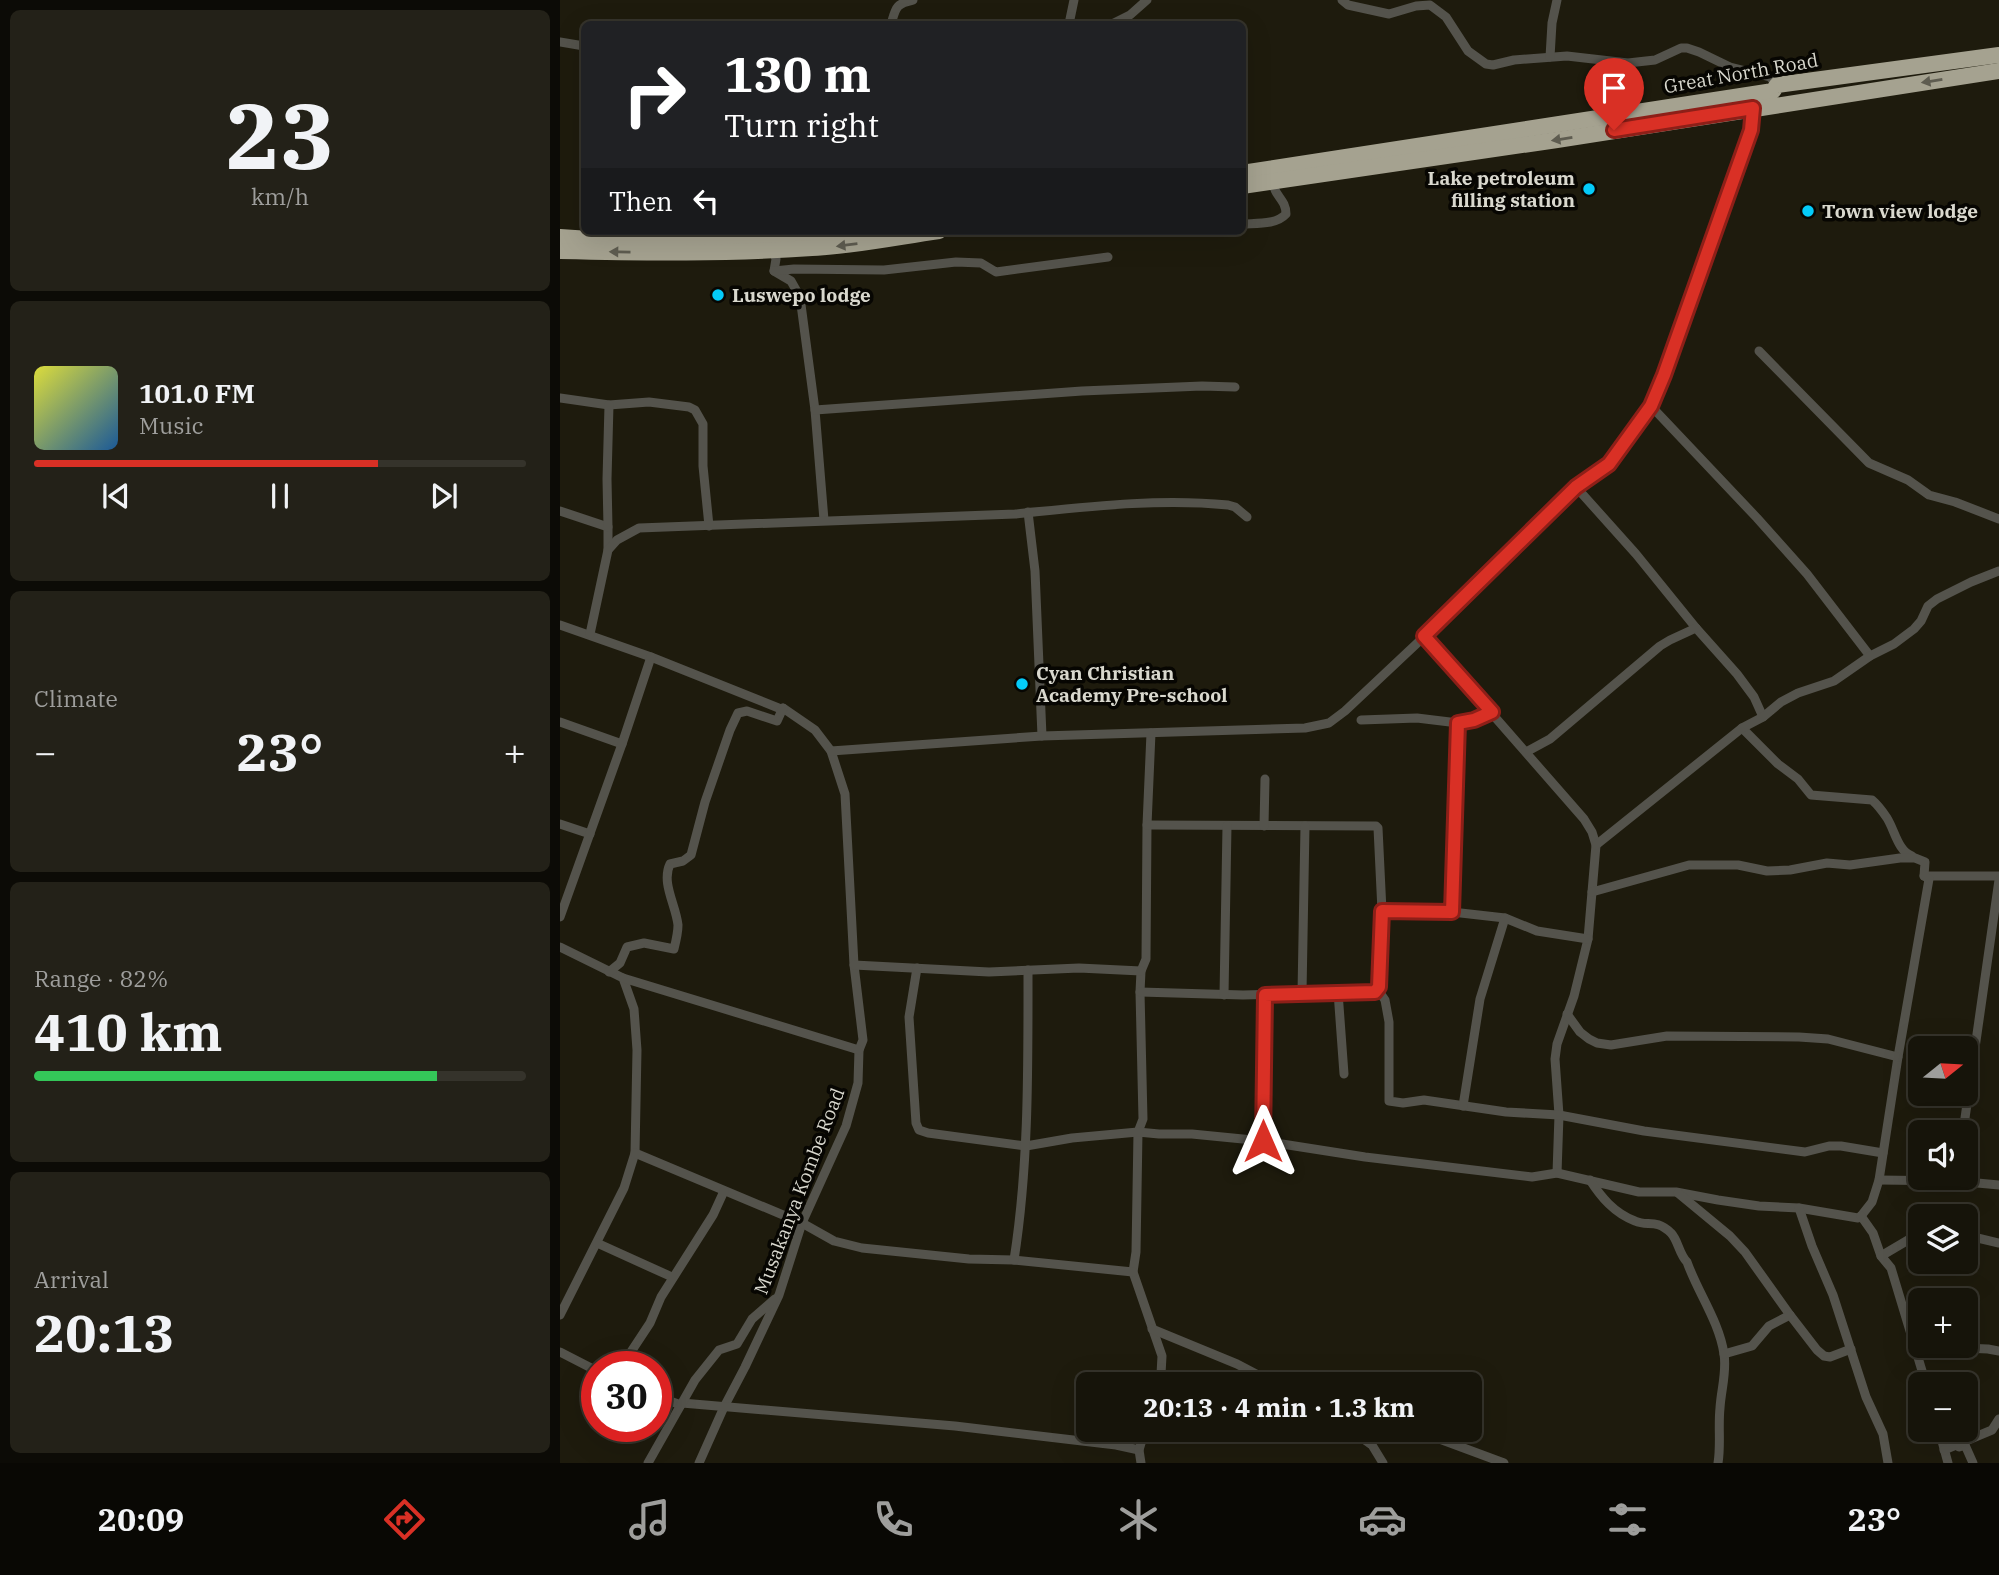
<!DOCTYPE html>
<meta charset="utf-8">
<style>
:root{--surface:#16140a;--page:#232118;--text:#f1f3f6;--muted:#9e9e9c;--line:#35332b;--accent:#d93025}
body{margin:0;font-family:"IBM Plex Serif",serif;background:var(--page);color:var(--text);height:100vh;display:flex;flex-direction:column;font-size:26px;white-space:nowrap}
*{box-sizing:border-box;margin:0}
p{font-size:23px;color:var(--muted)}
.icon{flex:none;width:38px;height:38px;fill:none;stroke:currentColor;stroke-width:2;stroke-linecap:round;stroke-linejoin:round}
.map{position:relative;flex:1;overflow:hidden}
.drawer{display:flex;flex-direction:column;gap:10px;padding:10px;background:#0c0b06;width:560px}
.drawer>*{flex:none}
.banner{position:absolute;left:21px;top:21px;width:665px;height:214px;border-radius:10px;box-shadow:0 7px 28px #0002,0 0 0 2px var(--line);background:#202124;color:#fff;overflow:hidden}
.needle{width:46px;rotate:72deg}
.fabs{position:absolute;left:1348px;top:1036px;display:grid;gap:14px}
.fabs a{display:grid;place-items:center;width:70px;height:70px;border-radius:10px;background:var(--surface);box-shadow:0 7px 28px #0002,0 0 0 2px var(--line);font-size:35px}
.speed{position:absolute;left:21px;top:1351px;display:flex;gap:14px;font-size:35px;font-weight:700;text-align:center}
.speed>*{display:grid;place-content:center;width:91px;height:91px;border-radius:50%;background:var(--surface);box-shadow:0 7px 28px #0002,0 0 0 2px var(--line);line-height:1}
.speed .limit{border:10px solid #d22;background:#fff;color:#111}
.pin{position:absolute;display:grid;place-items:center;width:60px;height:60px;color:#fff;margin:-72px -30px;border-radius:50% 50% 50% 0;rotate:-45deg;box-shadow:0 0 7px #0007}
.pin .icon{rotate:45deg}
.me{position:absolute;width:77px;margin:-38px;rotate:0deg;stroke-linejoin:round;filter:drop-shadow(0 0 5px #0008)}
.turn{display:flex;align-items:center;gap:24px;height:147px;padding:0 28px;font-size:32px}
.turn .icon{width:91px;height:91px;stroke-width:2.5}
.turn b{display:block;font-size:49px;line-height:60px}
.then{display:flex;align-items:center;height:66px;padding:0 28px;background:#0003;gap:14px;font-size:26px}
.big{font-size:52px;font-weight:700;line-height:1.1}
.drawer .tile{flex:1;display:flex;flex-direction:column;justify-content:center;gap:10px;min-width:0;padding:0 24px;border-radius:10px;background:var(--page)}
.drawer .dial{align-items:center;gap:0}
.dial b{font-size:91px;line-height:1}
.song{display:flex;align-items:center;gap:21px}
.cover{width:84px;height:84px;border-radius:10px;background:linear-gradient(135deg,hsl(60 70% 55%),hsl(210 70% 35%))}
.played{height:7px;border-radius:4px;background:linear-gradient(90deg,var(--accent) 70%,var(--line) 70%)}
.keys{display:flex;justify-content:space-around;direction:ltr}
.heat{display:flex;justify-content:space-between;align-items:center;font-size:38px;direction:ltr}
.charge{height:10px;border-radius:5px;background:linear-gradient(90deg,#34c759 82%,var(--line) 0)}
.trip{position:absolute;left:516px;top:1372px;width:406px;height:70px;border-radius:10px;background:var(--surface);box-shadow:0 7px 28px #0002,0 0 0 2px var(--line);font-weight:700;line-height:70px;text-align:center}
.tab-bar{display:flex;height:112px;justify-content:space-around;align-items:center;background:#090804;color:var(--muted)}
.tab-bar .icon{width:49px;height:49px}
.tab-bar .on{color:var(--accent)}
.tab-bar b{font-size:32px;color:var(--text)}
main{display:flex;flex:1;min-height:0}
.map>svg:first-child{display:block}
</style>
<main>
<section class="drawer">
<div class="tile dial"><b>23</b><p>km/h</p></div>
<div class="tile">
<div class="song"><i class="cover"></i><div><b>101.0 FM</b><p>Music</p></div></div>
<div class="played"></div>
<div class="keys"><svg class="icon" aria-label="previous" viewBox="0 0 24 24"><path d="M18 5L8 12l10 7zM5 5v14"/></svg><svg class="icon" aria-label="pause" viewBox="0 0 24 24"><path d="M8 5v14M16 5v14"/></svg><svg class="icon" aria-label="next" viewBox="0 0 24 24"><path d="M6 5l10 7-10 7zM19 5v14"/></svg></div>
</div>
<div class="tile"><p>Climate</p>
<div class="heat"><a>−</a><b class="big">23°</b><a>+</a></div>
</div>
<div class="tile"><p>Range · 82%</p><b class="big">410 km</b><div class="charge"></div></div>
<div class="tile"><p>Arrival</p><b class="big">20:13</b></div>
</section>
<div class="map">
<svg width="1439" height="1463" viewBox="0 0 1439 1463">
<rect width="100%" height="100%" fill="#1e1b0d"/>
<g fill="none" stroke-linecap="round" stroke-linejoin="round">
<!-- street -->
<g stroke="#54534c" stroke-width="9">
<path d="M782 0 788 5 829 14 856 6 870 5 886 17 908 51 926 64 933 65 954 60 1007 56 1068 63 1095 60 1121 48H1127L1139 52 1170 67 1210 77 1217 85"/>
<path d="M331 24C336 8 335 4 353 0"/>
<path d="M509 24 514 0"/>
<path d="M552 24 570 15 587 0"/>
<path d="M0 42 24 46"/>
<path d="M990 57 992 23 997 0"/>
<path d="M682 224C697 223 716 225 726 214 726 199 714 196 712 181"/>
<path d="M213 250 216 259 214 271 231 281 240 297 255 410 264 520"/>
<path d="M214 271 234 269 324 270 396 262 421 263 436 272 548 257"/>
<path d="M1199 351 1309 463 1348 480 1369 495 1395 502 1439 519"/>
<path d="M0 398 49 405 89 402 129 407 135 410 143 424V466L149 526"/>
<path d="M1091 406 1197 518 1247 574 1310 656"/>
<path d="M255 410 522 391 642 386 675 387"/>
<path d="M1016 487 1076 554 1136 628 1177 674 1194 697 1203 717"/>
<path d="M0 511 48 527V550"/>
<path d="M468 512 475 571 482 736"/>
<path d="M48 527 47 479 49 405"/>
<path d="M0 625 91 657 221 709 223 708 255 730 271 751 285 794 294 965 303 1040 299 1050 298 1083 286 1126 242 1223 219 1295 185 1367 164 1407 139 1463"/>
<path d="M30 634 48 550 57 540 79 528 455 514C525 507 597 498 668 505L675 507 687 517"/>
<path d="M864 636 1024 819 1032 832 1036 845 1028 939 1014 996 997 1044 995 1059 999 1115 997 1173"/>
<path d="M801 720 857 718 898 723 913 720 932 712"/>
<path d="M0 722 62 744"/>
<path d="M1182 728 1218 764 1238 779 1251 795 1312 800C1318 805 1323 812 1327 818 1335 831 1338 851 1352 856"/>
<path d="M591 733 587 825 586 959 581 971 580 992 583 1119 578 1132 576 1252 573 1272 602 1356 601 1374 598 1384"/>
<path d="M271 751 482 736 745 728 769 723 785 711 868 633 1016 487 1050 464 1091 406 1104 375 1191 129 1193 108"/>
<path d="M966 752 990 739 1100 646 1110 640 1136 628"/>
<path d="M0 824 30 834"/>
<path d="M587 825 816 826 818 828 822 911 818 990 825 1000 829 1022V1101L843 1103 864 1100 946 1112 999 1115 1084 1131 1245 1152 1269 1146H1281L1323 1153"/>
<path d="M704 826 705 779"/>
<path d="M1036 845 1182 728 1203 717 1221 702 1238 693 1274 681 1310 656 1334 644 1354 629 1361 621 1368 606 1377 599 1411 582 1439 571"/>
<path d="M1364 876H1439"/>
<path d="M1032 892 1129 865H1178L1207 871 1230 870 1267 863 1290 865 1340 858H1355L1365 862 1364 876 1369 879 1338 1057 1319 1180 1312 1202 1301 1216"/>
<path d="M822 911 892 912 945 918 977 931 1028 939"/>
<path d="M892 912 898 723"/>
<path d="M0 917 62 744 91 657"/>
<path d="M0 947 63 978 74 1009 77 1050 75 1153 64 1188 0 1315"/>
<path d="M294 965 429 972 519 968 581 971"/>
<path d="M357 968 349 1017 356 1123 359 1130 368 1133 466 1146 512 1138 578 1132 599 1134H632L703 1141 805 1157 972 1177 997 1173 1079 1192H1116L1158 1200 1199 1206 1239 1208 1298 1218 1301 1216"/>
<path d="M49 972 60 963 67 947 84 943 114 949C116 941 118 933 118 925 116 905 101 883 110 864L123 861 131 855 145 802 170 730 178 713 187 711 217 721 223 708"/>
<path d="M63 978 299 1050"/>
<path d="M580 992 683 995 815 992 818 990"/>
<path d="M778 992 784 1074"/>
<path d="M742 993 745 826"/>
<path d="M664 995 667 826"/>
<path d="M1007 1014 1020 1032 1029 1039 1037 1043 1051 1045 1107 1036 1239 1037 1268 1039 1338 1057"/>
<path d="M903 1106 920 999 945 918"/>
<path d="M1403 1132 1439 880"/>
<path d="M703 1141 705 995"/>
<path d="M75 1153 242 1223 274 1241 302 1248 409 1259 454 1260 573 1272"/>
<path d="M1030 1180C1041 1197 1054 1213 1075 1221 1088 1227 1095 1218 1111 1233 1118 1240 1119 1254 1127 1262 1138 1293 1159 1321 1164 1354 1167 1372 1161 1390 1160 1408 1158 1427 1161 1445 1158 1463"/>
<path d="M1319 1180 1396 1181 1439 1185"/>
<path d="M1118 1193 1170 1236 1185 1252 1230 1315 1257 1350 1264 1356 1270 1357 1291 1349"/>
<path d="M1239 1208 1252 1246 1273 1295 1306 1397 1323 1434 1328 1463"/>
<path d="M1301 1216 1313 1233 1321 1256 1331 1268 1366 1384"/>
<path d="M1405 1235 1439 1243"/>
<path d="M37 1243 112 1277"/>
<path d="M1321 1256 1360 1233"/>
<path d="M454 1260C469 1164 468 1067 468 970"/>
<path d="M592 1329 677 1364 715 1384"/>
<path d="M1356 1346 1428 1349 1439 1351"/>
<path d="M0 1352 37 1371"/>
<path d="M1164 1354 1192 1346 1209 1326 1230 1315"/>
<path d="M61 1367 90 1323 101 1297 153 1215 164 1191"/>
<path d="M96 1396 121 1405 122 1403 395 1426 556 1445 579 1450"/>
<path d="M791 1430 812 1445 823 1463"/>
<path d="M840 1430 874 1437 944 1463"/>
<path d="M1379 1430 1388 1463"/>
<path d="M1399 1447 1405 1445 1413 1463"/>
<path d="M1384 1450 1432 1430 1439 1419"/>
<path d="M88 1463 135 1380 159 1350 177 1344 192 1319 215 1299"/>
<path d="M581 1463 579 1450 585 1430"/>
</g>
<!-- highway -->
<g stroke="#a5a290" stroke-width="16">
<path d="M682 173 1213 91 1217 85 1439 55"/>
<path d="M682 186 997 140 1439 71"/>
<path d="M0 237C94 244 190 243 283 231"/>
<path d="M0 251C84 253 168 254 252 248 294 246 337 237 379 231"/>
</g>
</g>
<!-- one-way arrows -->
<defs><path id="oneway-solid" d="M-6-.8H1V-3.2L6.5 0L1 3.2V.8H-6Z" transform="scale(1.75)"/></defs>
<g fill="#5e5c50">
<use href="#oneway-solid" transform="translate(1372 81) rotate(171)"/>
<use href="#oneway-solid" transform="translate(1002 139) rotate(171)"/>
<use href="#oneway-solid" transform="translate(287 245) rotate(173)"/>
<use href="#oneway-solid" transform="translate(60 252) rotate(-179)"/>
</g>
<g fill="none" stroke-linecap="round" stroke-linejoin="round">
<!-- route casing -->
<g stroke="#8d1f18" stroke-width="18">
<path id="route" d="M703 1141 705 995 815 992 819 987 822 911 892 912 898 723 914 720 932 712 864 636 1016 487 1049 464 1091 406 1104 375 1191 130 1193 108 1054 130"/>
</g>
<!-- route -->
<use href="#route" stroke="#d93025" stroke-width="12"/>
</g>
<!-- markers -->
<g fill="#04cbf9" stroke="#070602" stroke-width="2.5">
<circle cx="1029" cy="189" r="7"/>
<circle cx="1248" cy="211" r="7"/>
<circle cx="158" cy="295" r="7"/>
<circle cx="462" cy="684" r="7"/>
</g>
<g text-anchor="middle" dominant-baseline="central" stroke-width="7" stroke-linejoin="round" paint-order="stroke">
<!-- street labels -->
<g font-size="19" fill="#d9d8ce" stroke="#070602">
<text transform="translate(1181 73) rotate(-10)">Great North Road</text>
<text transform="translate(239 1191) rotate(-69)">Musakanya Kombe Road</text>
</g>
<!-- poi labels -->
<g font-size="19" font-weight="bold" fill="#d9d8ce" stroke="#070602" text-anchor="start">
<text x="1015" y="178" text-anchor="end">Lake petroleum<tspan x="1015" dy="22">filling station</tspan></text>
<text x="1262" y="211">Town view lodge</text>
<text x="172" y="295">Luswepo lodge</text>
<text x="476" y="673">Cyan Christian<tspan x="476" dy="22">Academy Pre-school</tspan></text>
</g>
</g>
</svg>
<div class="fabs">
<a><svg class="needle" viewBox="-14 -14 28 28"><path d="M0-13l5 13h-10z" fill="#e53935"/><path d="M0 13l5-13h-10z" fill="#9e9e9c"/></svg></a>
<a><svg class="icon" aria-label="sound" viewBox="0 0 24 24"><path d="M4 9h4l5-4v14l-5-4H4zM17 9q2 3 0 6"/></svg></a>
<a><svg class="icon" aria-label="layers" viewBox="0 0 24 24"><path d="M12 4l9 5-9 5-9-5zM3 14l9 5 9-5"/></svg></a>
<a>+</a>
<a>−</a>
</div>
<div class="speed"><div class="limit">30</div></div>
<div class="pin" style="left:1054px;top:130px;background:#d93025"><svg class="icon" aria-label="arrive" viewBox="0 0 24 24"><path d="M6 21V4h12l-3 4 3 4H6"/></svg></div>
<svg class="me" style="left:703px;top:1141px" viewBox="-20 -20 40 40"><path d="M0-17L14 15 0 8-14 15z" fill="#d93025" stroke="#fff" stroke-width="4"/></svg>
<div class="trip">20:13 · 4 min · 1.3 km</div>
<div class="banner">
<div class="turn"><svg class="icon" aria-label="right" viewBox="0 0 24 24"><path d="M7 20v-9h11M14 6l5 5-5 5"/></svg><div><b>130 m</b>Turn right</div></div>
<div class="then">Then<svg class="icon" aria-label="left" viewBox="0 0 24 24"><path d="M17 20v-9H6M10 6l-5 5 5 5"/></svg></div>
</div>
</div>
</main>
<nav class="tab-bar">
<b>20:09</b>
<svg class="icon on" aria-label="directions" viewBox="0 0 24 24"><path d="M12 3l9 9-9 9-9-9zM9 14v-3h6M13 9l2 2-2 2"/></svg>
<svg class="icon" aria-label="music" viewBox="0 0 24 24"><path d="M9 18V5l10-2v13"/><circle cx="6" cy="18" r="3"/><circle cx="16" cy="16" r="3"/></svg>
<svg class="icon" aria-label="phone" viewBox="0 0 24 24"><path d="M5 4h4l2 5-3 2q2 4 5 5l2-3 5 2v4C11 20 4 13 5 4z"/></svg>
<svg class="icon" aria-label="climate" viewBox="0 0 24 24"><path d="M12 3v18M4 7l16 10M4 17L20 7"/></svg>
<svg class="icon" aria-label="car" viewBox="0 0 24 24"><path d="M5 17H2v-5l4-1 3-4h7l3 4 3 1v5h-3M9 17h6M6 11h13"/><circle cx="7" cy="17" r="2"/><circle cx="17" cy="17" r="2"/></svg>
<svg class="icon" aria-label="filters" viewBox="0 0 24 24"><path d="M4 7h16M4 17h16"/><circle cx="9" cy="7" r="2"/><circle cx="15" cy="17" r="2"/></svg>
<b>23°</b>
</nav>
